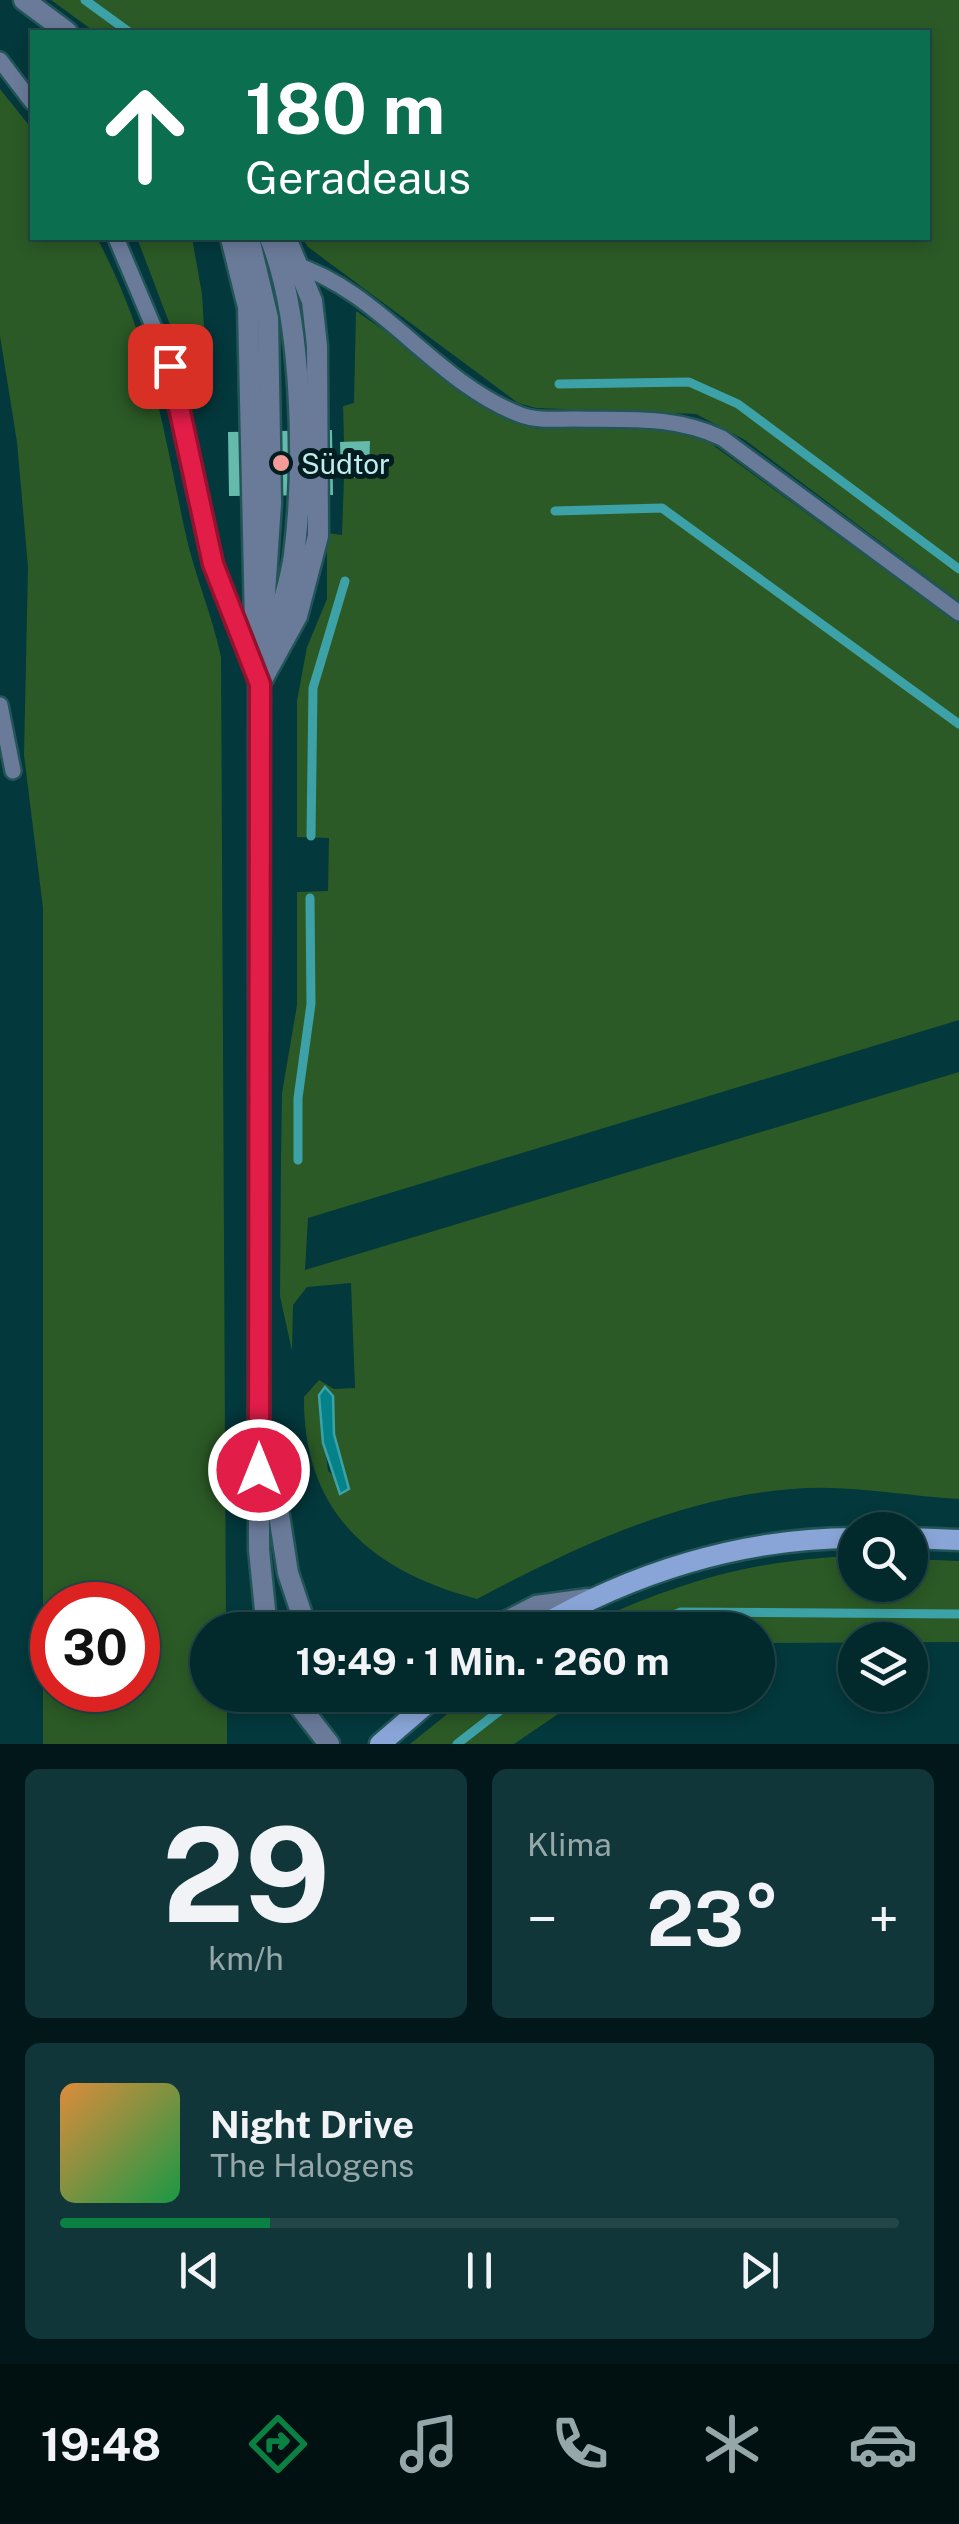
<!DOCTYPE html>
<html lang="de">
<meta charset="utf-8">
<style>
:root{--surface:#022a2d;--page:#103639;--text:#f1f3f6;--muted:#96a7aa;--line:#234649;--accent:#0b8043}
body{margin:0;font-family:"Public Sans",sans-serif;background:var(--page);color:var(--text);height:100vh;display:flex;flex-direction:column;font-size:38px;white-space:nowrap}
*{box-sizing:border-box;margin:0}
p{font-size:32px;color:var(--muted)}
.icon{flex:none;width:55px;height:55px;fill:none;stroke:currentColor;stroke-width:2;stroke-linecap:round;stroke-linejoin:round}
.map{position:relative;height:1744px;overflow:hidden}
.panel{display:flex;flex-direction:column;gap:25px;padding:25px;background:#011719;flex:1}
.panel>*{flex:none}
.guide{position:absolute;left:30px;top:30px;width:900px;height:210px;border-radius:0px;box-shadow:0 5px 15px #0003,0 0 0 2px var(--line);background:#0b6e4f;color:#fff;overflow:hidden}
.tools{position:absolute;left:838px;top:1512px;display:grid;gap:20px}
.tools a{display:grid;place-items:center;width:90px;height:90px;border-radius:50%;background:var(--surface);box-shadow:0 5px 15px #0003,0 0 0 2px var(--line);font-size:50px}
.speed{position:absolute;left:30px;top:1582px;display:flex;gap:20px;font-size:50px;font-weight:700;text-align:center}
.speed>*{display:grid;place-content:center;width:130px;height:130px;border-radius:50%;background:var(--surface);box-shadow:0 5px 15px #0003,0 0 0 2px var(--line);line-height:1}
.speed .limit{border:15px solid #d22;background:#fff;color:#111}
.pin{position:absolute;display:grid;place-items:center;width:85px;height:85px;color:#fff;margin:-42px;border-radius:20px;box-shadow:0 5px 15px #0006}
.me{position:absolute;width:110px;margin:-55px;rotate:0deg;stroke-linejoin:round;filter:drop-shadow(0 0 8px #0008)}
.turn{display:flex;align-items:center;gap:35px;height:210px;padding:0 50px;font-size:45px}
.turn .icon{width:130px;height:130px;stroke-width:2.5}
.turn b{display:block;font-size:70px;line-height:85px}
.big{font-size:75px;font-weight:700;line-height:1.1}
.panel .widget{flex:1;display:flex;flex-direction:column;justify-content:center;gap:15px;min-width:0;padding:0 35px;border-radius:15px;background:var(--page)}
.panel .dial{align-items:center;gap:0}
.dial b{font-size:130px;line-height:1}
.song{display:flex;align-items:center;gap:30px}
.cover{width:120px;height:120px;border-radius:15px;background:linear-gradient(135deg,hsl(30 70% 55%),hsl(140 70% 35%))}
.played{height:10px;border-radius:5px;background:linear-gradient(90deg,var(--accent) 25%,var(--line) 25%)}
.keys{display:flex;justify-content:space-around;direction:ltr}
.heat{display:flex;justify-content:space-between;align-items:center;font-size:55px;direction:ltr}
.panel .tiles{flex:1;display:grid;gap:25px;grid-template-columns:1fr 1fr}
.widget:last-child{grid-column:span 2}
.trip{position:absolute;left:190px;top:1612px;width:585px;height:100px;border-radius:50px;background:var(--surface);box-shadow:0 5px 15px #0003,0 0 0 2px var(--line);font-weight:700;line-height:100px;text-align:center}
.dock{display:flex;height:160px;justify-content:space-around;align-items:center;background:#011112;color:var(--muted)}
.dock .icon{width:70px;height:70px}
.dock .active{color:var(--accent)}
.dock b{font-size:45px;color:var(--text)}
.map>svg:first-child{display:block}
</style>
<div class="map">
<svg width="959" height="1744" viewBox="0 0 959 1744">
<rect width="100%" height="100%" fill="#03383c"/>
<!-- green -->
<g fill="#2b5a26" fill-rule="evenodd">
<path d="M51 0H959V601L745 440 696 414 536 408 518 403 308 247 302 238H928V32H95Z"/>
<path d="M0 89 32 129V238H97C150 338 162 423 185 531 194 574 212 614 221 657L226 1630H208V1695H227V1744H43V908L24 755 28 567 17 442 0 336ZM52 1605H138V1690H52Z"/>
<path d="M137 238H192L202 294 207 377 191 380Z"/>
<path d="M356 311 522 425 538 429 649 427 706 440 959 624V1020L308 1218 305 1270 959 1072V1499C903 1496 849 1484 792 1489 679 1498 575 1547 477 1599 371 1571 303 1512 304 1397L319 1380 334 1389 355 1388 351 1283 307 1287 293 1305 292 1351 280 1296 281 1160 282 1093 297 1005V892L328 891 329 838 297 837V701L307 647 327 599V533L342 535 344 478H369L370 442H344L343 406 354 403ZM319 1395 333 1396 334 1434 348 1488 328 1471Z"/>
<path d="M855 1556V1585H910V1559L959 1561V1642L758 1643V1630H574C671 1585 746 1560 855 1556Z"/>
<path d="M471 1695H586L514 1744H410Z"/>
</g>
<!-- water -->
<path fill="#048289" stroke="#3da2a7" stroke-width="2.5" d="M325 1387 333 1396 334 1434 349 1489 340 1494 323 1443 319 1395Z"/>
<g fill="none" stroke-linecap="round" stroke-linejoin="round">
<!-- stream -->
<g stroke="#3da2a7" stroke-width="9">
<path d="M85 0 129 32"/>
<path d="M559 384 689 382 738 404 959 569"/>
<path d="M555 511 662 508 959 724"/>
<path d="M311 836 313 688 345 581"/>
<path d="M298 1160V1098L311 1004 310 898"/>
<path d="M636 1630 681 1612 959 1614"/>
<path d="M457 1744 520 1695"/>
</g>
</g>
<!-- building -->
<g fill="#66baac">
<path d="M332 430 333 495 229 496 228 432Z"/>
<path d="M370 441 369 478H341L340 442Z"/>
</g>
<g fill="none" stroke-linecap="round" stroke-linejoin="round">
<!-- service casing -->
<g stroke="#225558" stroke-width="20">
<g id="service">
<path d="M0 60 32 102"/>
<path d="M116 238 170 366 213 564 256 676"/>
<path d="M293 264C381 291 435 383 521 415 537 421 556 419 573 419 626 420 674 415 722 438L959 613"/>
<path d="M0 705 13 771"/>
</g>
</g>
<!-- minor casing -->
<g stroke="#225558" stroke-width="25">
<g id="minor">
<path d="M24 0 67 32"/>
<path d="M231 238 248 307 255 623"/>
<path d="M249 238 268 318 271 503 259 684V1550L267 1630"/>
<path d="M270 238C303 319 305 467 294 555 290 585 279 615 271 644"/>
<path d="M263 678 297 616 318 536 317 346 312 301 286 238"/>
<path d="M269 1451 288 1573 307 1630"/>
<path d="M490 1630 536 1606 588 1599"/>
<path d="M291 1695 329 1744"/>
</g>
</g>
<!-- secondary casing -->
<g stroke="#225558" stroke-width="25">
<g id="secondary">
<path d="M910 1538 959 1540"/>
<path d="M534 1630C631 1573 741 1538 855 1538"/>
<path d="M380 1744 437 1695"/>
</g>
</g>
<!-- service -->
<use href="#service" stroke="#6a7b9a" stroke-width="15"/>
<!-- minor -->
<use href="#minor" stroke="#6a7b9a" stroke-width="20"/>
<!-- secondary -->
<use href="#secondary" stroke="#89a5d7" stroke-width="20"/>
</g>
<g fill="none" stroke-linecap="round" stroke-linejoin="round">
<!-- route casing -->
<g stroke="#92132f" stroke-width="25">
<path id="route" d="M170 366 213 564 260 684 259 1470"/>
</g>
<!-- route -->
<use href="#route" stroke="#e11d48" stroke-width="18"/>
</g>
<!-- markers -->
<circle fill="#f59b98" stroke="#021d1f" stroke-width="4" cx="281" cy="463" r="10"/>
<g text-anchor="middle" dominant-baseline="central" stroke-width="10" stroke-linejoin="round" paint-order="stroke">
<!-- poi labels -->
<g font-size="28" fill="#c2ebee" stroke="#021d1f" text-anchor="start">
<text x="301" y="463">Südtor</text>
</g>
</g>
</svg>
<div class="tools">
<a><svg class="icon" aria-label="search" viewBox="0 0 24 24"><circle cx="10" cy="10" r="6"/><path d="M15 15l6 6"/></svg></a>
<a><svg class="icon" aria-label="layers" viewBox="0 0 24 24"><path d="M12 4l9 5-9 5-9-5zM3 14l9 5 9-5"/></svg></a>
</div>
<div class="speed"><div class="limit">30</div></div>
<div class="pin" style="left:170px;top:366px;background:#d93025"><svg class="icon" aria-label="arrive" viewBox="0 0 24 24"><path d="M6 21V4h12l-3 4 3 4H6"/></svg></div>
<svg class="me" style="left:259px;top:1470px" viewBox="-20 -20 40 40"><circle r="17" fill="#e11d48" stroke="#fff" stroke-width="3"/><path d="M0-11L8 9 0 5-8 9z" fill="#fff"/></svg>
<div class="trip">19:49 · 1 Min. · 260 m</div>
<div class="guide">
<div class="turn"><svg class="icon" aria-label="ahead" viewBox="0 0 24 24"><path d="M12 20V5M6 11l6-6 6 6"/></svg><div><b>180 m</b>Geradeaus</div></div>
</div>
</div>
<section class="panel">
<div class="tiles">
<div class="widget dial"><b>29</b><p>km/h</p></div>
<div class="widget"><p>Klima</p>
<div class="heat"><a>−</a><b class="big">23°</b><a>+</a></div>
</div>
<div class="widget">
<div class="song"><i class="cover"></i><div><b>Night Drive</b><p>The Halogens</p></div></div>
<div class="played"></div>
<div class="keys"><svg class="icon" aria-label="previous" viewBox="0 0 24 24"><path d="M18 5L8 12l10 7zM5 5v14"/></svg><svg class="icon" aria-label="pause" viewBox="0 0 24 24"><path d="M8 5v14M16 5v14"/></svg><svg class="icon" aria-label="next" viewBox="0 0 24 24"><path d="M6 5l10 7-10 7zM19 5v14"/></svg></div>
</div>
</div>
</section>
<nav class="dock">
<b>19:48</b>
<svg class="icon active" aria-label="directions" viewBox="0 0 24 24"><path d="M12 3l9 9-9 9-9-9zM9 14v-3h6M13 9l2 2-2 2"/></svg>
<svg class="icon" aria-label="music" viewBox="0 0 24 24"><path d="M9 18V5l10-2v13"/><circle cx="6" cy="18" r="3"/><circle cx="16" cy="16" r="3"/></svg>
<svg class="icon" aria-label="phone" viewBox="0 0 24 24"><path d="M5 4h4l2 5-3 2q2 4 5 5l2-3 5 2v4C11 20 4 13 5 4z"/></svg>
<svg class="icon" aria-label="climate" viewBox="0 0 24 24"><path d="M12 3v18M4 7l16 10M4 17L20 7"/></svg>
<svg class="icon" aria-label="car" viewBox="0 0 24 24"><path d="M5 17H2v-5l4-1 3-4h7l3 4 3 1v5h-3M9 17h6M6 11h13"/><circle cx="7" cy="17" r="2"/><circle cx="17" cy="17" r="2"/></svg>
</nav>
